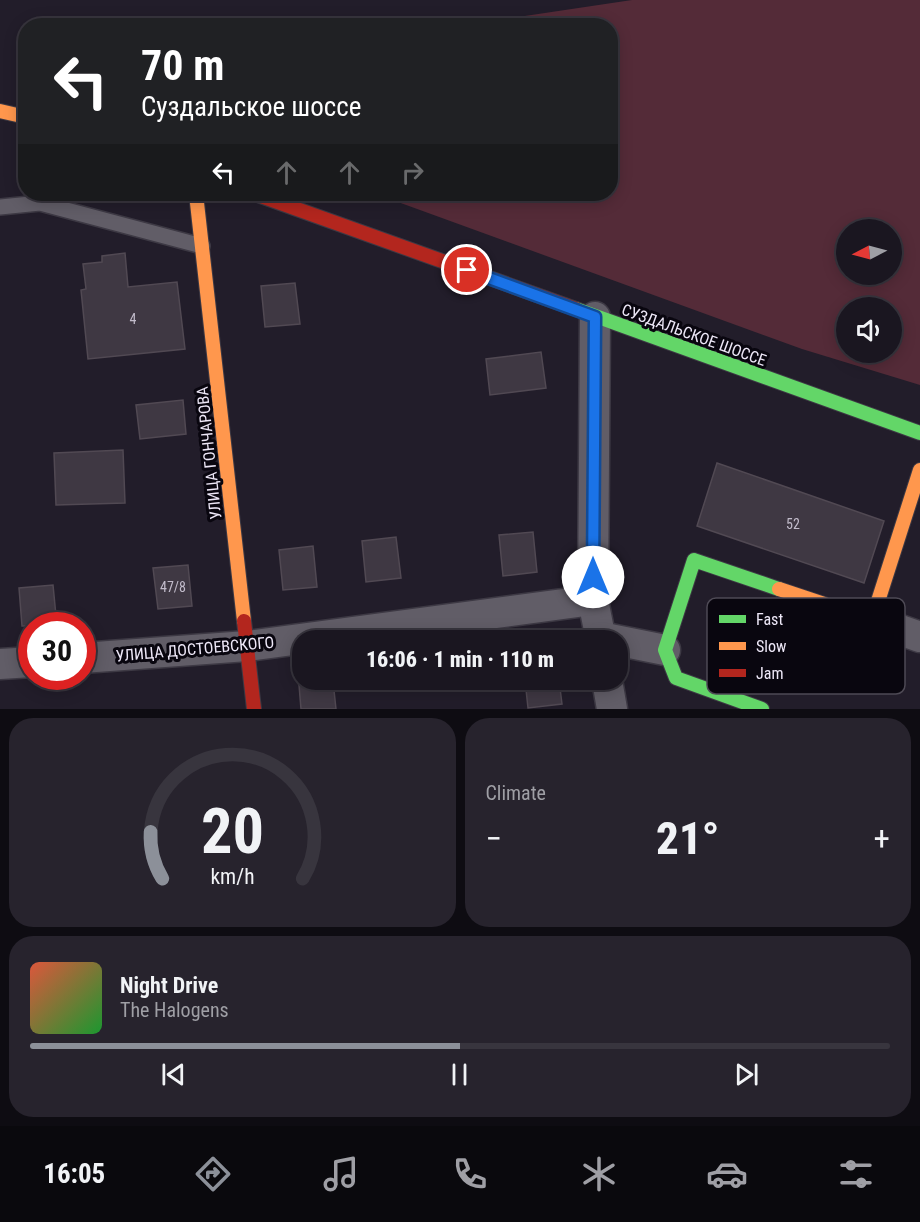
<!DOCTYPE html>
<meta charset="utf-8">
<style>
:root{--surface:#1a1620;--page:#27232d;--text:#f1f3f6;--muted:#9f9fa5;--line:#38353e;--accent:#8c9099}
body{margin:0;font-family:"Roboto Condensed",sans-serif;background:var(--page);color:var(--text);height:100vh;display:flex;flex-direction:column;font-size:22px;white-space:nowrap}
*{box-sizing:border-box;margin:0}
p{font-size:20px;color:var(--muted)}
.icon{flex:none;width:33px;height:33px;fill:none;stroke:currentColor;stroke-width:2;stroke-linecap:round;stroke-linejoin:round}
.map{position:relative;height:709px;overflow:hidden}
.panel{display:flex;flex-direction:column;gap:9px;padding:9px;background:#0e0c12;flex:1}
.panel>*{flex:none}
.guide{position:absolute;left:18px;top:18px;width:600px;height:183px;border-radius:24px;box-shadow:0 3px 15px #0003,0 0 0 2px var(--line);background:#202124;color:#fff;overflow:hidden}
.needle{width:39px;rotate:264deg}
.fabs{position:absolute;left:836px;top:219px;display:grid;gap:12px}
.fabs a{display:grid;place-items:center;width:66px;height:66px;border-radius:50%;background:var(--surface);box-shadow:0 3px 15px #0003,0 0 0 2px var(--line);font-size:30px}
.speed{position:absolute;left:18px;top:612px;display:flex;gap:12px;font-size:30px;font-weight:700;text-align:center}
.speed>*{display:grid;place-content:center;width:78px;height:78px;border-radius:50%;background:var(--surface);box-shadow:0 3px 15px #0003,0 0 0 2px var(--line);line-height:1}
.speed .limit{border:9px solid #d22;background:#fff;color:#111}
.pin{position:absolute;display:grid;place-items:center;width:51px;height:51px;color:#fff;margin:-26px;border:3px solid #fff;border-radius:50%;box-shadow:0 2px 6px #0007}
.me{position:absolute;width:66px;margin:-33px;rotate:0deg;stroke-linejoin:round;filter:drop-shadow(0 0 4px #0008)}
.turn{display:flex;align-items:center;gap:21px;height:126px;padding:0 24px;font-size:27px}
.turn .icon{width:78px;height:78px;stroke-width:2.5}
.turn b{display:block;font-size:42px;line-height:51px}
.lanes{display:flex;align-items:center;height:57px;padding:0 24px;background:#0003;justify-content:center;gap:30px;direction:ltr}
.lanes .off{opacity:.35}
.big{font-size:45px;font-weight:800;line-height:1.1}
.panel .tile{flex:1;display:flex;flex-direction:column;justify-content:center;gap:9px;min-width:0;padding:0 21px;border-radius:24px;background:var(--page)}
.panel .dial{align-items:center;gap:0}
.dial svg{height:156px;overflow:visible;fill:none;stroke:var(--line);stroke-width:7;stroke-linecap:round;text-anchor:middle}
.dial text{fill:var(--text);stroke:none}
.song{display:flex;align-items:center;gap:18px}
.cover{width:72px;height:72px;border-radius:9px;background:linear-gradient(135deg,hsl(10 70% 55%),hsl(130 70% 35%))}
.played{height:6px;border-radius:3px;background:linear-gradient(90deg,var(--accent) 50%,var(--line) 50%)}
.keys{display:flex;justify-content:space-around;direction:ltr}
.heat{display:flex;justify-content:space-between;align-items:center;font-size:33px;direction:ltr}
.panel .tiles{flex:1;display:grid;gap:9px;grid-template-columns:1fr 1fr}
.tile:last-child{grid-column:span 2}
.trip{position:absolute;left:292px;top:630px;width:336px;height:60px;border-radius:24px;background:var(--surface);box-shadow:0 3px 15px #0003,0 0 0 2px var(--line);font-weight:800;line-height:60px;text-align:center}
.tabs{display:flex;height:96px;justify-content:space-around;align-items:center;background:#0a090d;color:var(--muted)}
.tabs .icon{width:42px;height:42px}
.tabs .selected{color:var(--accent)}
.tabs b{font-size:27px;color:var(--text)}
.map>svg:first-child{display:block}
</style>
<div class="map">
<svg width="920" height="709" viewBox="0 0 920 709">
<rect width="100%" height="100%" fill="#221d2a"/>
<!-- green -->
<path fill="#542b38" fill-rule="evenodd" d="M632 0H920V385L802 349 376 194H610V26L421 25 491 21ZM846 230H891V274H846ZM846 308H891V352H846Z"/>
<!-- building -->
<g fill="#3f3843" stroke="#514953" stroke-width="1.5">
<path d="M125 253 128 287 177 282 185 349 88 359 81 290 86 289 83 264 102 262V256Z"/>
<path d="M295 283 300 324 265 327 261 286Z"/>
<path d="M541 352 546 388 490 395 486 359Z"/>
<path d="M183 400 186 434 140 439 136 405Z"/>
<path d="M123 450 125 503 56 505 54 453Z"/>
<path d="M717 463 884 521 864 583 697 526Z"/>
<path d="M533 532 537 572 503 576 499 535Z"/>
<path d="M396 537 401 578 366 582 362 541Z"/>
<path d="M313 546 317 587 283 590 279 550Z"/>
<path d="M188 565 192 606 158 609 153 568Z"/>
<path d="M53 585 57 626H22L19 588Z"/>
<path d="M525 680H559L562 704 528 708Z"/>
<path d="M333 681 336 709H301L299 685Z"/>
</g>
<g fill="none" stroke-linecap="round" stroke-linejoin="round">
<!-- lane casing -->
<g stroke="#3d3944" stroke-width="18">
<path id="lane" d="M0 207 40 203 202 246"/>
</g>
<!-- street casing -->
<g stroke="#3d3944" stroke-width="33">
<g id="street">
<path d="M595 317 593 600 601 640"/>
<path d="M872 620 920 637"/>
<path d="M600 637 665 650"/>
<path d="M82 658 247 646 593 600"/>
<path d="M0 664 32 662"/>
<path d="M607 680 612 709"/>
</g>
</g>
<!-- fast casing -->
<g stroke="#3d3944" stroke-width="16">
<g id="fast">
<path d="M576 309 920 433"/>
<path d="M762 709 676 678 665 650 694 560 779 589"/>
</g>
</g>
<!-- slow casing -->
<g stroke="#3d3944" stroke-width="16">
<g id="slow">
<path d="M0 111 26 117"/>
<path d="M196 194 244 621"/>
<path d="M779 589 872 620 920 470"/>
</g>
</g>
<!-- jam casing -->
<g stroke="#3d3944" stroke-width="16">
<g id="jam">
<path d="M255 194 576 309"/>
<path d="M244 621 254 709"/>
</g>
</g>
<!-- lane -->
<use href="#lane" stroke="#615d67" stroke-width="15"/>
<!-- street -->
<use href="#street" stroke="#615d67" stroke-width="30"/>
<!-- fast -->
<use href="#fast" stroke="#63d668" stroke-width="14"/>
<!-- slow -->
<use href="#slow" stroke="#ff974d" stroke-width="14"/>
<!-- jam -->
<use href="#jam" stroke="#b3261e" stroke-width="14"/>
</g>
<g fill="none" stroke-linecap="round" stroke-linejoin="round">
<!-- route casing -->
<g stroke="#114b97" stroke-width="15">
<path id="route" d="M467 270 595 317 593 577"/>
</g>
<!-- route -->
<use href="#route" stroke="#1a73e8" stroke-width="10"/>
</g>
<g text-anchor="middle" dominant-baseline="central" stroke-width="6" stroke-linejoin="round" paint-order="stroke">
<!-- number labels -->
<g font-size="14" fill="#c2bccb">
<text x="133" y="319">4</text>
<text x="793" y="524">52</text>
<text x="173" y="587">47/8</text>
</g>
<!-- street labels -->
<g font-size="16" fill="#eee8f8" stroke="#09060f">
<text transform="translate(694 335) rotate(20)">СУЗДАЛЬСКОЕ ШОССЕ</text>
<text transform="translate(209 453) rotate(-96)">УЛИЦА ГОНЧАРОВА</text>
<text transform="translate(195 649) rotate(-5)">УЛИЦА ДОСТОЕВСКОГО</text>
</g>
</g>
<!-- legend -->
<rect x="707" y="598" width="198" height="96" rx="9" fill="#09060f" stroke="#4e4a55" stroke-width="1.5"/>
<rect x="719" y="615" width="27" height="8" fill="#63d668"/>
<rect x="719" y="642" width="27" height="8" fill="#ff974d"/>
<rect x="719" y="669" width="27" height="8" fill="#b3261e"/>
<g font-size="16" fill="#eee8f8">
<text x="756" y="625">Fast</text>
<text x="756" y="652">Slow</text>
<text x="756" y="679">Jam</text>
</g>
</svg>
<div class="fabs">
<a><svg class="needle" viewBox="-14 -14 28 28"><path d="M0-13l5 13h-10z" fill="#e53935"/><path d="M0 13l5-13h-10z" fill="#9f9fa5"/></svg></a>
<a><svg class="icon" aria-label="sound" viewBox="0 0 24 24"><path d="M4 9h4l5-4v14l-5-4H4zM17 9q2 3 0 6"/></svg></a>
</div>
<div class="speed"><div class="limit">30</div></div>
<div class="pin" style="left:467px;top:270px;background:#d93025"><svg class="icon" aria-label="arrive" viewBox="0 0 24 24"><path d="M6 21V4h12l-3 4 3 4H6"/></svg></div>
<svg class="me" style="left:593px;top:577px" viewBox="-20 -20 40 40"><circle r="19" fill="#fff"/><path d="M0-13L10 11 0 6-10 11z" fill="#1a73e8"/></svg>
<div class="trip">16:06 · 1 min · 110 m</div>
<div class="guide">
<div class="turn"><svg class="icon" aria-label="left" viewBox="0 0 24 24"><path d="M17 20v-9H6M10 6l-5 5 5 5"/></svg><div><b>70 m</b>Суздальское шоссе</div></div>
<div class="lanes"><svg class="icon" aria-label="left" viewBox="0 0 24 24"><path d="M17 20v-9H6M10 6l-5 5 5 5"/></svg><svg class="icon off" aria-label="ahead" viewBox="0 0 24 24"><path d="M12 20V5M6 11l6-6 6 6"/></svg><svg class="icon off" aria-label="ahead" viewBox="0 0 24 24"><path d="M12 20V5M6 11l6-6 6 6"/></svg><svg class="icon off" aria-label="right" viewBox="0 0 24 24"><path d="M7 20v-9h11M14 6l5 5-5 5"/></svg></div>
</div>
</div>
<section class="panel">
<div class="tiles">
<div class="tile dial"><svg viewBox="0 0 100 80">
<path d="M14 69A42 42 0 1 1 86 69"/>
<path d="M14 69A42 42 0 0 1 8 45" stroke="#8c9099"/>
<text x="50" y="56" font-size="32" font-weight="700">20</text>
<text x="50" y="72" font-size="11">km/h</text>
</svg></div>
<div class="tile"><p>Climate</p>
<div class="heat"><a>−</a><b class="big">21°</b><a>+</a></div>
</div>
<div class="tile">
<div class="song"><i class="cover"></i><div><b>Night Drive</b><p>The Halogens</p></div></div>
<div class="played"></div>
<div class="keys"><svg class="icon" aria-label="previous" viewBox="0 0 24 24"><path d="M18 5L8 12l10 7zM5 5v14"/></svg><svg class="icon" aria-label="pause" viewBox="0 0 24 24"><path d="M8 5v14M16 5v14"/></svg><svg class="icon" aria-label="next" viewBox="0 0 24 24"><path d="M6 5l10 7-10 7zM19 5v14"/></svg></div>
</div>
</div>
</section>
<nav class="tabs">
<b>16:05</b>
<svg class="icon selected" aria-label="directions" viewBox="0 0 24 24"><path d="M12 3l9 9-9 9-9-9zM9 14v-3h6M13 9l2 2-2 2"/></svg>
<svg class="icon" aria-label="music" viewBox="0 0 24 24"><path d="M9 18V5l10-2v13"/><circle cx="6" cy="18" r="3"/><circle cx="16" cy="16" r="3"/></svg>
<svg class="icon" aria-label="phone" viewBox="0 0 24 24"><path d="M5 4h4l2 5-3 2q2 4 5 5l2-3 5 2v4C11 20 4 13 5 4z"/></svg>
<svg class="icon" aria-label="climate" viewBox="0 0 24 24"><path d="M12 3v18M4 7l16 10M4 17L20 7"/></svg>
<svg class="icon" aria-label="car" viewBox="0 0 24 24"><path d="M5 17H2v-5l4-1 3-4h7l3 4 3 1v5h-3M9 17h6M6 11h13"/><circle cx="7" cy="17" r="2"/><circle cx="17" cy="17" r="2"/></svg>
<svg class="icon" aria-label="filters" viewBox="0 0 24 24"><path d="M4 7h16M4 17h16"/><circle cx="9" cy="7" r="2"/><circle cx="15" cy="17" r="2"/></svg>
</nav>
